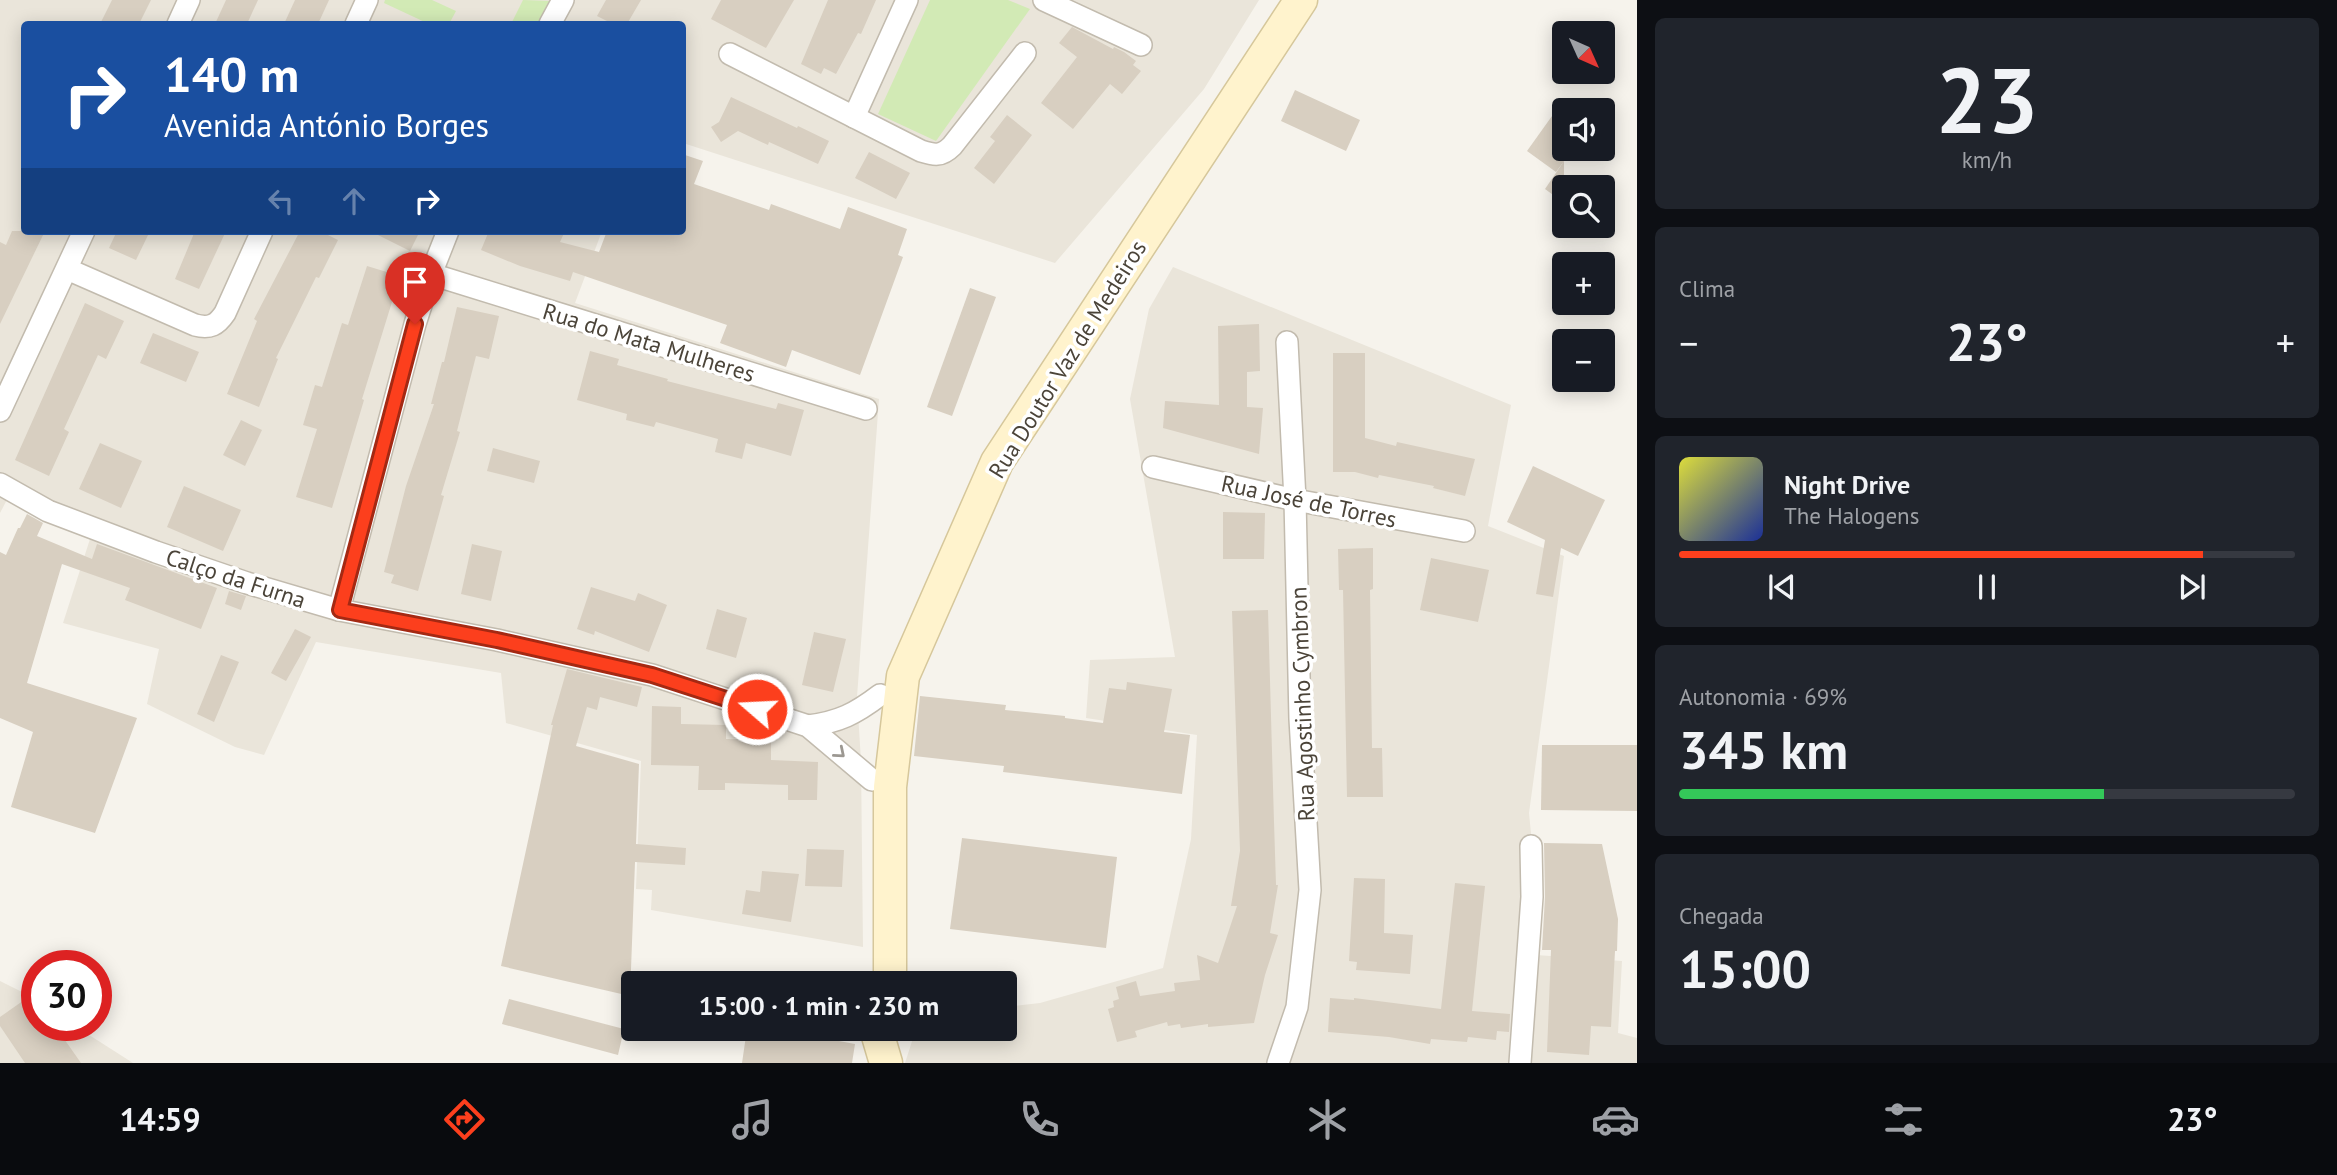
<!DOCTYPE html>
<html lang="pt">
<meta charset="utf-8">
<style>
:root{--surface:#171b24;--page:#20242c;--text:#f1f3f6;--muted:#9ea1a6;--line:#363941;--accent:#fc3f1d}
body{margin:0;font-family:"PT Sans",sans-serif;background:var(--page);color:var(--text);height:100vh;display:flex;flex-direction:column;font-size:26px;white-space:nowrap}
*{box-sizing:border-box;margin:0}
p{font-size:23px;color:var(--muted)}
.icon{flex:none;width:38px;height:38px;fill:none;stroke:currentColor;stroke-width:2;stroke-linecap:round;stroke-linejoin:round}
.map{position:relative;flex:1;overflow:hidden}
.drawer{display:flex;flex-direction:column;gap:18px;padding:18px;background:#0d0f14;width:700px}
.drawer>*{flex:none}
.guide{position:absolute;left:21px;top:21px;width:665px;height:214px;border-radius:7px;box-shadow:0 4px 18px #0003;background:#1a4fa0;color:#fff;overflow:hidden}
.needle{width:46px;rotate:135deg}
.tools{position:absolute;left:1552px;top:21px;display:grid;gap:14px}
.tools a{display:grid;place-items:center;width:63px;height:63px;border-radius:7px;background:var(--surface);box-shadow:0 4px 18px #0003;font-size:35px}
.speed{position:absolute;left:21px;top:950px;display:flex;gap:14px;font-size:35px;font-weight:700;text-align:center}
.speed>*{display:grid;place-content:center;width:91px;height:91px;border-radius:50%;background:var(--surface);box-shadow:0 4px 18px #0003;line-height:1}
.speed .limit{border:10px solid #d22;background:#fff;color:#111}
.pin{position:absolute;display:grid;place-items:center;width:60px;height:60px;color:#fff;margin:-72px -30px;border-radius:50% 50% 50% 0;rotate:-45deg;box-shadow:0 0 7px #0007}
.pin .icon{rotate:45deg}
.me{position:absolute;width:77px;margin:-38px;rotate:289deg;stroke-linejoin:round;filter:drop-shadow(0 0 5px #0008)}
.turn{display:flex;align-items:center;gap:24px;height:147px;padding:0 28px;font-size:32px}
.turn .icon{width:91px;height:91px;stroke-width:2.5}
.turn b{display:block;font-size:49px;line-height:60px}
.lanes{display:flex;align-items:center;height:66px;padding:0 28px;background:#0003;justify-content:center;gap:35px;direction:ltr}
.lanes .off{opacity:.35}
.big{font-size:52px;font-weight:700;line-height:1.1}
.drawer .card{flex:1;display:flex;flex-direction:column;justify-content:center;gap:10px;min-width:0;padding:0 24px;border-radius:10px;background:var(--page)}
.drawer .dial{align-items:center;gap:0}
.dial b{font-size:91px;line-height:1}
.song{display:flex;align-items:center;gap:21px}
.cover{width:84px;height:84px;border-radius:10px;background:linear-gradient(135deg,hsl(60 70% 55%),hsl(230 70% 35%))}
.played{height:7px;border-radius:4px;background:linear-gradient(90deg,var(--accent) 85%,var(--line) 85%)}
.keys{display:flex;justify-content:space-around;direction:ltr}
.heat{display:flex;justify-content:space-between;align-items:center;font-size:38px;direction:ltr}
.charge{height:10px;border-radius:5px;background:linear-gradient(90deg,#34c759 69%,var(--line) 0)}
.trip{position:absolute;left:621px;top:971px;width:396px;height:70px;border-radius:7px;background:var(--surface);box-shadow:0 4px 18px #0003;font-weight:700;line-height:70px;text-align:center}
.tabs{display:flex;height:112px;justify-content:space-around;align-items:center;background:#090b0e;color:var(--muted)}
.tabs .icon{width:49px;height:49px}
.tabs .active{color:var(--accent)}
.tabs b{font-size:32px;color:var(--text)}
main{display:flex;flex:1;min-height:0}
.map>svg:first-child{display:block}
</style>
<main>
<div class="map">
<svg width="1637" height="1063" viewBox="0 0 1637 1063">
<rect width="100%" height="100%" fill="#f6f3ec"/>
<!-- residential -->
<g fill="#eae5da">
<path d="M0 0H1259L1204 89 1055 263 683 143 682 24H24V231H602L575 303 879 399 857 697 861 761 863 947 651 910 652 890 636 889 641 761 506 723 501 673 316 642 264 755 235 747 147 704 159 649 63 623 90 539 10 494 0 513Z"/>
<path d="M1173 267 1511 405 1488 526 1564 556 1529 813 1534 864 1536 955 1622 961 1618 1033 1637 1038V1063H905L916 1029H1004L1005 1007 1040 1003 1163 968 1191 839 1197 735 1086 718 1090 660 1175 657 1130 399 1149 309Z"/>
<path d="M0 981 22 992 31 988 37 995V1026H75L133 1063H0Z"/>
</g>
<!-- green -->
<g fill="#d2eab5">
<path d="M385 0H432L456 11 449 24H429L384 3Z"/>
<path d="M523 0 550 1 538 24H511Z"/>
<path d="M930 0H1008L1030 9 936 141 878 114Z"/>
</g>
<!-- building -->
<g fill="#d8cfc1">
<path d="M112 0H151L139 24H100Z"/>
<path d="M226 0H258L247 24H215Z"/>
<path d="M295 0H329L318 24H284Z"/>
<path d="M606 0H641L627 24H613L597 16Z"/>
<path d="M721 0H794L766 48 711 19Z"/>
<path d="M828 0H876L861 34 858 33 836 74 824 68 821 74 801 64Z"/>
<path d="M1072 27 1113 49 1114 47 1124 52 1136 61 1133 65 1141 71 1122 94 1110 84 1073 129 1041 103 1077 57 1059 43Z"/>
<path d="M1295 90 1360 120 1346 151 1281 121Z"/>
<path d="M731 97 797 128 798 126 829 141 818 164 769 142 768 145 738 131 721 142 711 127 719 122Z"/>
<path d="M1007 115 1032 135 994 184 974 168 995 141 990 137Z"/>
<path d="M1552 116 1564 125V149H1573L1556 172 1527 151Z"/>
<path d="M869 152 910 173 896 199 855 178Z"/>
<path d="M682 154 703 161 694 184 769 210 771 204 840 229 848 207 907 229 898 255 903 257 860 375 792 350 786 367 720 343 727 325 573 272 570 281 520 266 481 250 489 231H565L560 242 599 252 607 231H682Z"/>
<path d="M1564 161V203L1545 189Z"/>
<path d="M12 231H45L0 324V242L6 245Z"/>
<path d="M117 231H150L136 260 109 248Z"/>
<path d="M195 231H226L199 289 175 279Z"/>
<path d="M300 231H320L338 240 319 278 316 277 276 358 278 359 259 407 227 394 257 321 254 319Z"/>
<path d="M370 231H420L410 251Z"/>
<path d="M367 266 400 276 362 399 364 400 332 508 296 497 317 429 303 425 315 385 322 387 342 323 348 325Z"/>
<path d="M970 288 996 297 952 416 927 407Z"/>
<path d="M85 303 124 321 106 359 98 355 64 429 69 432 49 476 15 460Z"/>
<path d="M457 307 499 316 489 359 476 356 457 431 460 432 441 495 444 496 418 591 391 583 394 575 384 572 406 486 434 404H431L442 362H444Z"/>
<path d="M1259 324 1260 371 1247 372V407L1263 408 1259 454 1163 428 1165 401 1219 405 1218 326Z"/>
<path d="M153 333 199 352 186 382 140 363Z"/>
<path d="M590 351 619 359 617 365 668 379 667 381 776 409 778 403 804 410 791 456 746 443 742 459 715 452 718 439 656 422 654 427 626 420 627 414 577 400Z"/>
<path d="M1333 353H1365V438L1396 446 1397 442 1475 459 1465 496 1433 488 1434 486 1379 475 1378 478 1355 472H1333Z"/>
<path d="M241 420 262 430 245 466 223 455Z"/>
<path d="M100 443 142 461 121 508 79 489Z"/>
<path d="M493 448 540 461 534 483 487 471Z"/>
<path d="M1533 466 1605 500 1578 556 1561 548 1553 597 1536 594 1545 540 1507 522Z"/>
<path d="M184 486 241 510 223 551 167 527Z"/>
<path d="M1223 512 1265 513 1264 559H1223Z"/>
<path d="M27 514 43 523 37 536 92 559 97 544 217 588 201 629 125 600 130 588 62 564 27 683 137 718 95 833 11 807 33 732 0 718V552L6 555 18 528H20Z"/>
<path d="M472 544 502 551 491 601 461 594Z"/>
<path d="M1373 548V589L1370 590 1372 748H1382L1383 797H1347L1343 590H1339L1338 549Z"/>
<path d="M1431 558 1489 570 1478 622 1420 610Z"/>
<path d="M591 587 635 601 638 593 667 605 649 652 595 631 594 635 577 629Z"/>
<path d="M229 591 246 596 241 610 225 604Z"/>
<path d="M717 609 747 618 736 658 706 649Z"/>
<path d="M1268 610 1274 822 1276 885H1278L1270 933 1278 935 1265 975 1254 1023 1208 1027V1024L1181 1028 1180 1024 1168 1026 1167 1022 1135 1031 1137 1037 1117 1042 1108 1009 1114 1007 1113 1001 1119 999 1116 987 1136 981 1140 996 1175 991 1174 983 1200 980 1197 955 1218 963 1237 906H1231L1240 851 1232 611Z"/>
<path d="M295 629 311 637 286 681 271 673Z"/>
<path d="M814 632 846 639 833 692 802 685Z"/>
<path d="M221 655 239 662 214 722 197 714Z"/>
<path d="M567 669 642 687 637 707 600 697 597 710 587 707 576 746 639 764 636 844 686 848 685 865 635 862 630 996 501 966 553 725H551Z"/>
<path d="M1127 682 1172 689 1164 732 1190 735 1182 794 1003 772 1004 766 914 756 920 696 1006 705 1005 710 1065 716V718L1103 723 1109 688 1126 690Z"/>
<path d="M652 706 681 707V724L726 725V739L771 740V760L818 762 817 800H788V785L725 783V790H698L699 766 651 765Z"/>
<path d="M1542 745H1637V811L1541 810Z"/>
<path d="M962 838 1117 857 1106 948 950 929Z"/>
<path d="M1544 843 1602 844 1618 919 1617 951H1615L1611 1027 1591 1026 1589 1055 1547 1052 1551 950H1542L1545 897Z"/>
<path d="M807 849 844 850 842 887 805 886Z"/>
<path d="M762 871 799 874 791 922 742 914 746 890 760 892Z"/>
<path d="M1354 878 1385 879 1384 933 1413 935 1410 974 1356 970 1357 962 1349 961Z"/>
<path d="M1455 883 1485 886 1472 1011 1510 1014 1509 1032 1497 1031 1496 1040 1468 1037 1467 1042 1431 1039 1430 1044 1389 1037 1328 1032 1330 998 1354 1000V998L1441 1009Z"/>
<path d="M37 991V1026H55L81 1063H25L0 1026V1017Z"/>
<path d="M509 999 624 1029 618 1055 502 1024Z"/>
<path d="M747 1029 812 1038V1036L855 1044 852 1063H742Z"/>
</g>
<g fill="none" stroke-linecap="round" stroke-linejoin="round">
<!-- street casing -->
<g stroke="#c2bbae" stroke-width="24">
<g id="street">
<path d="M1044 0 1141 45"/>
<path d="M178 24 189 0"/>
<path d="M356 24 367 0"/>
<path d="M550 24 563 0"/>
<path d="M730 54 921 151C934 155 941 157 952 146L1025 53"/>
<path d="M854 117 907 0"/>
<path d="M67 269 195 325C210 329 217 325 225 313L262 231"/>
<path d="M431 274 866 409"/>
<path d="M0 411 84 231"/>
<path d="M1153 467 1295 500 1464 531"/>
<path d="M0 484 48 511 156 552 247 583 339 610 497 640 652 675 808 726 872 780"/>
<path d="M339 610 415 324 431 274 448 231"/>
<path d="M808 726C839 722 855 714 880 695"/>
<path d="M1278 1063 1297 1007 1310 890 1300 719 1295 500 1287 342"/>
<path d="M1520 1063 1532 897 1531 846"/>
</g>
</g>
<!-- secondary casing -->
<g stroke="#d6c79b" stroke-width="35">
<g id="secondary">
<path d="M890 984V787L903 676 997 462 1301 0"/>
<path d="M876 1029 886 1063"/>
</g>
</g>
<!-- street -->
<use href="#street" stroke="#fff" stroke-width="21"/>
<!-- secondary -->
<use href="#secondary" stroke="#fff3cd" stroke-width="32"/>
</g>
<!-- one-way arrows -->
<defs><path id="oneway-chevron" d="M-2-3.5L2.5 0L-2 3.5" fill="none" stroke-width="1.6" stroke-linecap="round" stroke-linejoin="round" transform="scale(1.75)"/></defs>
<use stroke="#9c9892" href="#oneway-chevron" transform="translate(840 753) rotate(40)"/>
<g fill="none" stroke-linecap="round" stroke-linejoin="round">
<!-- route casing -->
<g stroke="#a42913" stroke-width="18">
<path id="route" d="M415 324 340 610 497 640 652 675 757 709"/>
</g>
<!-- route -->
<use href="#route" stroke="#fc3f1d" stroke-width="12"/>
</g>
<g text-anchor="middle" dominant-baseline="central" stroke-width="7" stroke-linejoin="round" paint-order="stroke">
<!-- street labels -->
<g font-size="23" fill="#4b4439" stroke="#fff">
<text transform="translate(649 342) rotate(17)">Rua do Mata Mulheres</text>
<text transform="translate(1067 359) rotate(-58)">Rua Doutor Vaz de Medeiros</text>
<text transform="translate(1309 501) rotate(12)">Rua José de Torres</text>
<text transform="translate(236 578) rotate(18)">Calço da Furna</text>
<text transform="translate(1302 704) rotate(-92)">Rua Agostinho Cymbron</text>
</g>
</g>
</svg>
<div class="tools">
<a><svg class="needle" viewBox="-14 -14 28 28"><path d="M0-13l5 13h-10z" fill="#e53935"/><path d="M0 13l5-13h-10z" fill="#9ea1a6"/></svg></a>
<a><svg class="icon" aria-label="sound" viewBox="0 0 24 24"><path d="M4 9h4l5-4v14l-5-4H4zM17 9q2 3 0 6"/></svg></a>
<a><svg class="icon" aria-label="search" viewBox="0 0 24 24"><circle cx="10" cy="10" r="6"/><path d="M15 15l6 6"/></svg></a>
<a>+</a>
<a>−</a>
</div>
<div class="speed"><div class="limit">30</div></div>
<div class="pin" style="left:415px;top:324px;background:#d93025"><svg class="icon" aria-label="arrive" viewBox="0 0 24 24"><path d="M6 21V4h12l-3 4 3 4H6"/></svg></div>
<svg class="me" style="left:757px;top:709px" viewBox="-20 -20 40 40"><circle r="17" fill="#fc3f1d" stroke="#fff" stroke-width="3"/><path d="M0-11L8 9 0 5-8 9z" fill="#fff"/></svg>
<div class="trip">15:00 · 1 min · 230 m</div>
<div class="guide">
<div class="turn"><svg class="icon" aria-label="right" viewBox="0 0 24 24"><path d="M7 20v-9h11M14 6l5 5-5 5"/></svg><div><b>140 m</b>Avenida António Borges</div></div>
<div class="lanes"><svg class="icon off" aria-label="left" viewBox="0 0 24 24"><path d="M17 20v-9H6M10 6l-5 5 5 5"/></svg><svg class="icon off" aria-label="ahead" viewBox="0 0 24 24"><path d="M12 20V5M6 11l6-6 6 6"/></svg><svg class="icon" aria-label="right" viewBox="0 0 24 24"><path d="M7 20v-9h11M14 6l5 5-5 5"/></svg></div>
</div>
</div>
<section class="drawer">
<div class="card dial"><b>23</b><p>km/h</p></div>
<div class="card"><p>Clima</p>
<div class="heat"><a>−</a><b class="big">23°</b><a>+</a></div>
</div>
<div class="card">
<div class="song"><i class="cover"></i><div><b>Night Drive</b><p>The Halogens</p></div></div>
<div class="played"></div>
<div class="keys"><svg class="icon" aria-label="previous" viewBox="0 0 24 24"><path d="M18 5L8 12l10 7zM5 5v14"/></svg><svg class="icon" aria-label="pause" viewBox="0 0 24 24"><path d="M8 5v14M16 5v14"/></svg><svg class="icon" aria-label="next" viewBox="0 0 24 24"><path d="M6 5l10 7-10 7zM19 5v14"/></svg></div>
</div>
<div class="card"><p>Autonomia · 69%</p><b class="big">345 km</b><div class="charge"></div></div>
<div class="card"><p>Chegada</p><b class="big">15:00</b></div>
</section>
</main>
<nav class="tabs">
<b>14:59</b>
<svg class="icon active" aria-label="directions" viewBox="0 0 24 24"><path d="M12 3l9 9-9 9-9-9zM9 14v-3h6M13 9l2 2-2 2"/></svg>
<svg class="icon" aria-label="music" viewBox="0 0 24 24"><path d="M9 18V5l10-2v13"/><circle cx="6" cy="18" r="3"/><circle cx="16" cy="16" r="3"/></svg>
<svg class="icon" aria-label="phone" viewBox="0 0 24 24"><path d="M5 4h4l2 5-3 2q2 4 5 5l2-3 5 2v4C11 20 4 13 5 4z"/></svg>
<svg class="icon" aria-label="climate" viewBox="0 0 24 24"><path d="M12 3v18M4 7l16 10M4 17L20 7"/></svg>
<svg class="icon" aria-label="car" viewBox="0 0 24 24"><path d="M5 17H2v-5l4-1 3-4h7l3 4 3 1v5h-3M9 17h6M6 11h13"/><circle cx="7" cy="17" r="2"/><circle cx="17" cy="17" r="2"/></svg>
<svg class="icon" aria-label="filters" viewBox="0 0 24 24"><path d="M4 7h16M4 17h16"/><circle cx="9" cy="7" r="2"/><circle cx="15" cy="17" r="2"/></svg>
<b>23°</b>
</nav>
